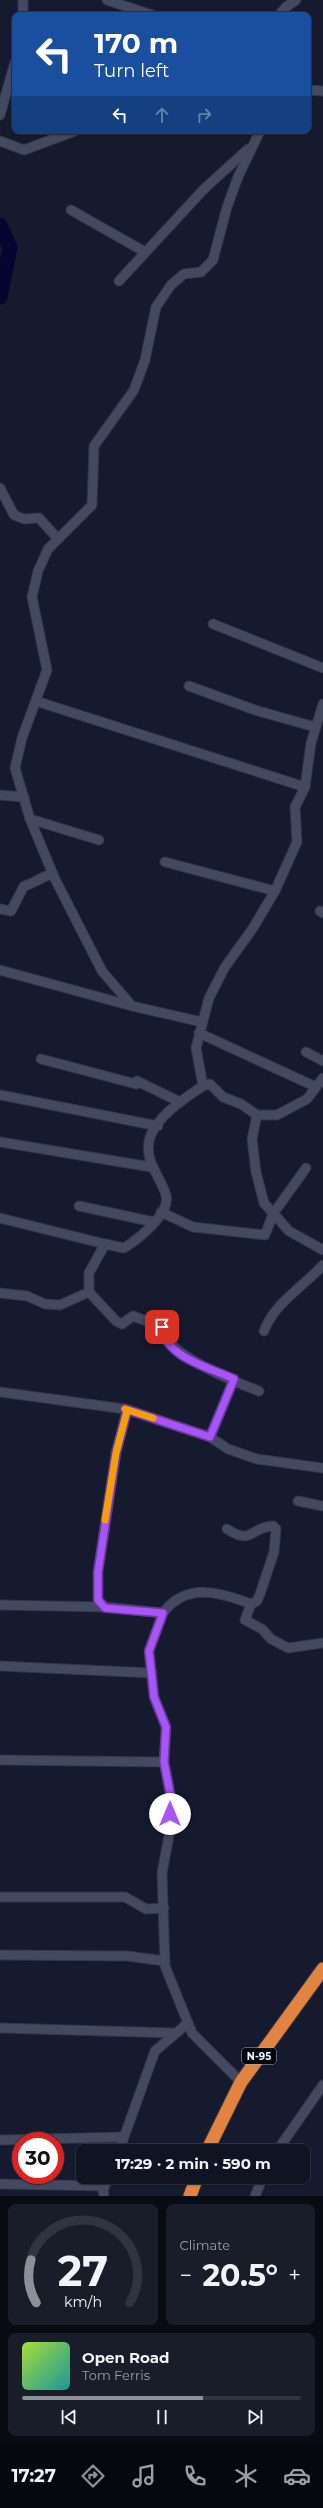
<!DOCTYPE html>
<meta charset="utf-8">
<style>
:root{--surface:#101422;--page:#191d2a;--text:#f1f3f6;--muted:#9c9ea5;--line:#303340;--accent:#8c9099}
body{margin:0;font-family:Montserrat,sans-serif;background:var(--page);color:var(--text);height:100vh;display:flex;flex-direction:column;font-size:15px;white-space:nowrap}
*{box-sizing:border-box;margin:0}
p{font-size:13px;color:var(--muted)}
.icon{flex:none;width:22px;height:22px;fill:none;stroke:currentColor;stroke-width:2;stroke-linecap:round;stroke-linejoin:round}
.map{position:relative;height:2196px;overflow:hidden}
.panel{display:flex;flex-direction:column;gap:8px;padding:8px;background:#090b13;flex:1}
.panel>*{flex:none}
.banner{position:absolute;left:12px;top:12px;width:299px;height:122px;border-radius:8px;box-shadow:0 1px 3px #0004,0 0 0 1px var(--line);background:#1a4fa0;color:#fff;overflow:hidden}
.speed{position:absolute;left:12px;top:2132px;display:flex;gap:8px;font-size:20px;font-weight:700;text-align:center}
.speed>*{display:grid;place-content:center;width:52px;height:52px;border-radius:50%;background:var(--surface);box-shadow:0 1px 3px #0004,0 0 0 1px var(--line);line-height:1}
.speed .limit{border:6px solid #d22;background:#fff;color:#111}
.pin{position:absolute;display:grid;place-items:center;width:34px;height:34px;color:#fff;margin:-17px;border-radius:8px;box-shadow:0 2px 6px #0006}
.me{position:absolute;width:44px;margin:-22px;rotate:0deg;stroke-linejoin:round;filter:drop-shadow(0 0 3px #0008)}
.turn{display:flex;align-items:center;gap:14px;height:84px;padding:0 16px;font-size:18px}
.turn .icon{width:52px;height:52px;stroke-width:2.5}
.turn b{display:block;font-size:28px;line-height:34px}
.lanes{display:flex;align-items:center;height:38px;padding:0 16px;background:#0003;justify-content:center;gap:20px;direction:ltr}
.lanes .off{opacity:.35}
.big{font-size:30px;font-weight:700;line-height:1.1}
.panel .card{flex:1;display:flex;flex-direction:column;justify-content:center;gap:6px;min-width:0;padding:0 14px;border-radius:8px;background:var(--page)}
.panel .dial{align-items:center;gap:0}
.dial svg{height:104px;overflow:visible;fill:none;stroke:var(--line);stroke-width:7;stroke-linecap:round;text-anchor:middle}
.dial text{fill:var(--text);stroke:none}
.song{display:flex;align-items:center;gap:12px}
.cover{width:48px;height:48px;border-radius:6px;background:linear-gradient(135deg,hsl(80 70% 55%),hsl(180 70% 35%))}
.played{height:4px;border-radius:2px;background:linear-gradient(90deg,var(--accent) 65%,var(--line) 65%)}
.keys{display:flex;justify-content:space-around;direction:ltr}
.heat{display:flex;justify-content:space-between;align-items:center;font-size:22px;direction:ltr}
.panel .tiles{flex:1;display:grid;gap:8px;grid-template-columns:1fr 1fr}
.card:last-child{grid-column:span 2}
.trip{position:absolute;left:76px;top:2144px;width:234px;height:40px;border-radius:8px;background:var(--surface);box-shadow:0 1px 3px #0004,0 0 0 1px var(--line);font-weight:700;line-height:40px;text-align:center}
.dock{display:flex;height:64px;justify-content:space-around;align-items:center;background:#06080e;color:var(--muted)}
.dock .icon{width:28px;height:28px}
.dock .current{color:var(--accent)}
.dock b{font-size:18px;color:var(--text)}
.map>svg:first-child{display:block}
</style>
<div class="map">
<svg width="323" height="2196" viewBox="0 0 323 2196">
<rect width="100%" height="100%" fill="#151a2e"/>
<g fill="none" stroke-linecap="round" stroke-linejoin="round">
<!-- river -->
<path stroke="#050532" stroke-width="15" d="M0 225 10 248 0 297"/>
<!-- minor casing -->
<g stroke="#323544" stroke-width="11">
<g id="minor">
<path d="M107 0 152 15"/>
<path d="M23 15V0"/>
<path d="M279 15 286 7 296 0"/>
<path d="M308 90 323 91"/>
<path d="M0 115 15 62"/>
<path d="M0 141 24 150 75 131"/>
<path d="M71 210 145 252"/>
<path d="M119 281 204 189 248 149"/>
<path d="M0 488 14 515 24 519 39 518 58 539"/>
<path d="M213 624 323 668"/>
<path d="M189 686 255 710 315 727"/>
<path d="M42 703 305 787"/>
<path d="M323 704 311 743 305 787 295 807 297 842 275 891 253 928 225 967 209 998 196 1048 203 1086 210 1084 223 1097 241 1104 257 1115H277L307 1099 323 1078"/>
<path d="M0 795 24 797"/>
<path d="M30 819 99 840"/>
<path d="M165 862 275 891"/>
<path d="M0 909 11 911 24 886C35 883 42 876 53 874"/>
<path d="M320 911 323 913"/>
<path d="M0 970 132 1006"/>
<path d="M202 1022 132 1006 102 971 55 879 30 819 15 768 22 738 47 670 32 597 38 571 48 549 92 505 94 446 134 390 145 360 156 307 171 285 184 274 201 272 213 260 227 207 238 177 260 131"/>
<path d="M199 1033 316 1087"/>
<path d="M306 1052 323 1061"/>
<path d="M41 1059 136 1084 137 1081 180 1102"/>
<path d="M0 1095 158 1126"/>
<path d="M257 1115 252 1139 256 1172 264 1203 289 1231 323 1250"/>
<path d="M0 1142 151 1167"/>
<path d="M79 1206 154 1222"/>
<path d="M161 1212 193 1227 265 1235 273 1214 306 1168"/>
<path d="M0 1218 105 1244"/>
<path d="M89 1292 116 1321 122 1324 133 1316 162 1327C164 1354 235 1382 259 1391"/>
<path d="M0 1293 27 1296 45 1304 60 1305 89 1292V1273L105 1244 124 1248C137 1240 171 1214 166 1195 160 1175 143 1161 150 1137 158 1115 185 1098 203 1086"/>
<path d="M264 1331C275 1302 303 1287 323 1265"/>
<path d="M0 1392 125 1409 210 1437 228 1449 257 1459 323 1468"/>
<path d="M125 1409 127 1411 116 1453 98 1572V1600L105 1607 163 1613 149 1651 154 1697 166 1727 164 1762 170 1793 171 1825 162 1873 165 1966 192 2033 241 2082"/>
<path d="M210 1437 234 1379"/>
<path d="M298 1501 323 1506"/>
<path d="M227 1529C253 1546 249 1527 273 1526L276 1529 274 1552 260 1594 257 1601 251 1604"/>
<path d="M0 1605 105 1607"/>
<path d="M163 1613C186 1582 220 1592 251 1604L245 1620 262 1629 271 1639 288 1648 323 1643"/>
<path d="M0 1666 152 1673"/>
<path d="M0 1760 164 1762"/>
<path d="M0 1897H125L146 1909 164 1908"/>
<path d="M0 1955 127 1956 165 1961"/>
<path d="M0 2028 174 2033"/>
<path d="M0 2140 123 2137"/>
<path d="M119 2151 155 2051 188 2023"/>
<path d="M277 2151 323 2085"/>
<path d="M0 2184 105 2186"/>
<path d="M104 2196 103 2190 108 2177"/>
<path d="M255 2196 263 2177"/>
</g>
</g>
<!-- highway casing -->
<g stroke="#323544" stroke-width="15">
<g id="highway">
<path d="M207 2151 241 2082 323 1969"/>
<path d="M190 2196 197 2177"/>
</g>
</g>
<!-- minor -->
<use href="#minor" stroke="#424960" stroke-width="9"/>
<!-- highway -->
<use href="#highway" stroke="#e38340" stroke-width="13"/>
</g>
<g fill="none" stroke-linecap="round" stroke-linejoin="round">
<!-- route casing -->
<g stroke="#6d37a1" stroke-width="10">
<path id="route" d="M162 1327C164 1357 211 1368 234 1379L210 1437 125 1409 127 1411 116 1453 98 1572V1600L105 1608 163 1613 149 1651 154 1697 166 1727 164 1762 170 1793V1814"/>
</g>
<!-- route -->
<use href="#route" stroke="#a855f7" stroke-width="7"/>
<!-- slow -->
<path stroke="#f59e0b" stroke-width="7" d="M105 1520 116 1453 127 1411 125 1409 153 1418"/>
</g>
<g text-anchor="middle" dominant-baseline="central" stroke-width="4" stroke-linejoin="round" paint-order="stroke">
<!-- shield labels -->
<rect fill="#04060e" stroke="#a9adb7" stroke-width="1" x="242" y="2048" width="34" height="16" rx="3"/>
<g font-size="10" font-weight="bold" fill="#f0f4ff">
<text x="259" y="2056">N-95</text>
</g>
</g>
</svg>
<div class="speed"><div class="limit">30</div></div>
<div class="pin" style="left:162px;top:1327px;background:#d93025"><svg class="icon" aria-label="arrive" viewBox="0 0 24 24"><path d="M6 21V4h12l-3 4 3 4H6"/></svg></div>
<svg class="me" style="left:170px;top:1814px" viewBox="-20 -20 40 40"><circle r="19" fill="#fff"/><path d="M0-13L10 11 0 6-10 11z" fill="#a855f7"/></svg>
<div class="trip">17:29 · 2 min · 590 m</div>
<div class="banner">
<div class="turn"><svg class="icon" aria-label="left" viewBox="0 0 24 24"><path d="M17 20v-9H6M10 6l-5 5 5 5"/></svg><div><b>170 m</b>Turn left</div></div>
<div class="lanes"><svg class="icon" aria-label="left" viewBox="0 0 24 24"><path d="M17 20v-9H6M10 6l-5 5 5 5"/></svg><svg class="icon off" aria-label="ahead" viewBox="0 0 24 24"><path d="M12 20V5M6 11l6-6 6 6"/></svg><svg class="icon off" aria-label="right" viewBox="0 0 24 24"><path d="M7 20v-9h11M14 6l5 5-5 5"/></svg></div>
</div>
</div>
<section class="panel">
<div class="tiles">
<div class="card dial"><svg viewBox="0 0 100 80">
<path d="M14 69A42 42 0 1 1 86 69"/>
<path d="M14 69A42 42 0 0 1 10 36" stroke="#8c9099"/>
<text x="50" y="56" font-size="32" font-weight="700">27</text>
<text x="50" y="72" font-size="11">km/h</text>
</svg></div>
<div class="card"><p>Climate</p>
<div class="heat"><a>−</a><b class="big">20.5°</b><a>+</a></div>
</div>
<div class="card">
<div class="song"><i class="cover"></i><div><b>Open Road</b><p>Tom Ferris</p></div></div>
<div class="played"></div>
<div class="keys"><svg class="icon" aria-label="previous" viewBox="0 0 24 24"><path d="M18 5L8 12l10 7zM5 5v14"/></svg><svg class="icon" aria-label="pause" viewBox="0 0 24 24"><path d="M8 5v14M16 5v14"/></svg><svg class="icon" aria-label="next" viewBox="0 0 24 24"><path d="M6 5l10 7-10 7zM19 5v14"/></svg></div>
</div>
</div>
</section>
<nav class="dock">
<b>17:27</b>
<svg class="icon current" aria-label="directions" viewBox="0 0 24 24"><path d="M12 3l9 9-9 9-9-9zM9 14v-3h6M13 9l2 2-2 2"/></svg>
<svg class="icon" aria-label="music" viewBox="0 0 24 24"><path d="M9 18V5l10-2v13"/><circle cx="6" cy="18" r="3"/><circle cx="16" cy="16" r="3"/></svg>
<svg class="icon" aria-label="phone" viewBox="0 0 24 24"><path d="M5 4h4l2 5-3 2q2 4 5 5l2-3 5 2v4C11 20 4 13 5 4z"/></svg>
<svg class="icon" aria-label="climate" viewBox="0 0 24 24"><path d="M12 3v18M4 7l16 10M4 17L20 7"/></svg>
<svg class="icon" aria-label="car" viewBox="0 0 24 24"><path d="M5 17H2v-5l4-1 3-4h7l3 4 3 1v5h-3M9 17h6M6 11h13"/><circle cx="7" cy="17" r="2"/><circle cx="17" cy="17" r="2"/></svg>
</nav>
